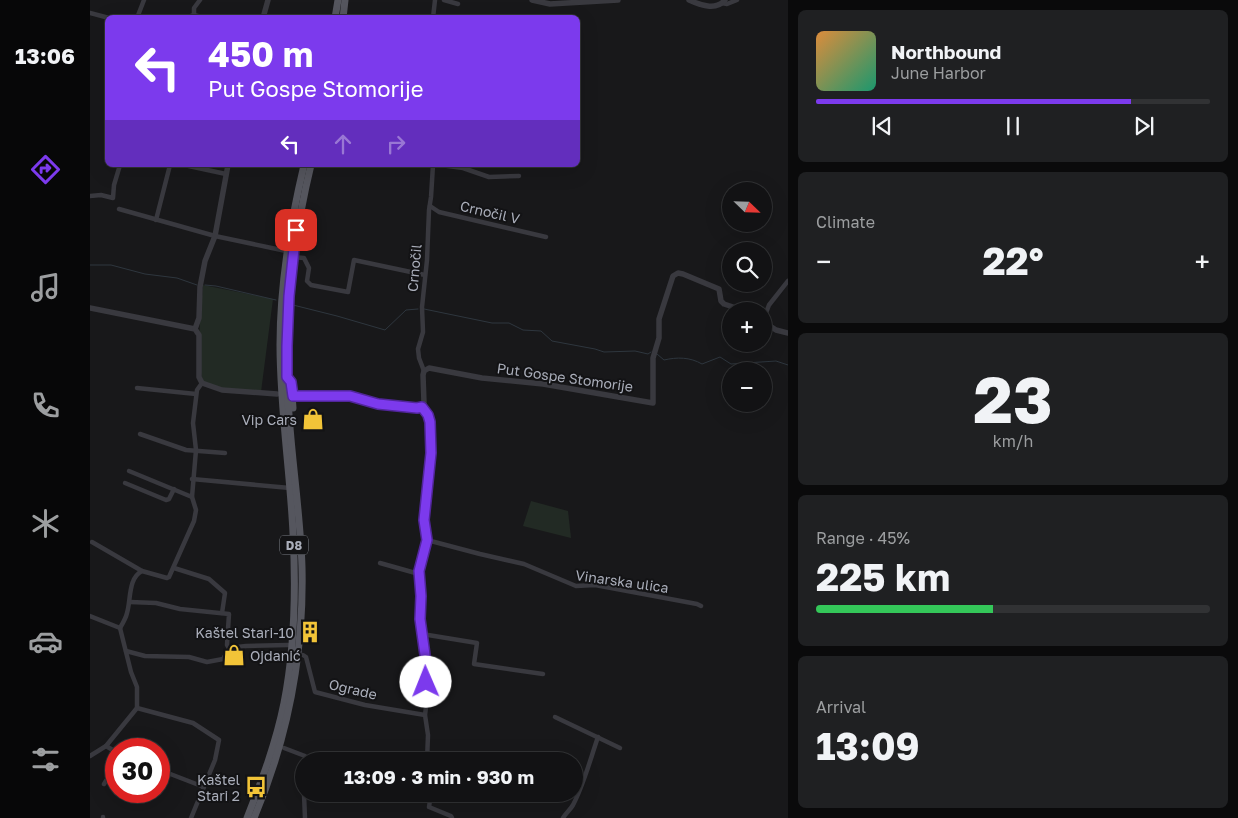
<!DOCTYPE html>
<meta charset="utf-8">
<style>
:root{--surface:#121214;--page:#1f2022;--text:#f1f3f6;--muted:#9c9ea0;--line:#313234;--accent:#7c3aed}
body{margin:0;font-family:"Golos Text",sans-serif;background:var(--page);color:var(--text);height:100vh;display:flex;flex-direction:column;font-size:19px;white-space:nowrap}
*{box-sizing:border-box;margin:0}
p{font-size:16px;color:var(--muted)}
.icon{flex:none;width:28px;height:28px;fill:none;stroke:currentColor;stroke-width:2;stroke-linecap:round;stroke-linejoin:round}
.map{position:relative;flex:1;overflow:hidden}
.drawer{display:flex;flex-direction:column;gap:10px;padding:10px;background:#0a0a0b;width:450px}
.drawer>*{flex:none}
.top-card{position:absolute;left:15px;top:15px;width:475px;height:152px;border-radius:8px;box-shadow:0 5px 20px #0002,0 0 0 1px var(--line);background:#7c3aed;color:#fff;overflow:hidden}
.needle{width:32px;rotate:113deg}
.controls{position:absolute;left:632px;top:182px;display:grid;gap:10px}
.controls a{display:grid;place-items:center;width:50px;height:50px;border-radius:50%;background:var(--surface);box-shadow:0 5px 20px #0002,0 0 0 1px var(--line);font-size:25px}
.speed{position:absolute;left:15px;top:738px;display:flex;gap:10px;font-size:25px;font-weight:700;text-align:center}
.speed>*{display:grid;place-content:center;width:65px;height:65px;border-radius:50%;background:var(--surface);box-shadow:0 5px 20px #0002,0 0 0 1px var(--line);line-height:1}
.speed .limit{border:8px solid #d22;background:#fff;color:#111}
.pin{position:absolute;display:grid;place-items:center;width:42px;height:42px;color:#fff;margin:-21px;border-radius:10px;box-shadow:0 2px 8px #0006}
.me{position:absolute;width:55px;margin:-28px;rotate:359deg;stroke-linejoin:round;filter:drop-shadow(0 0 4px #0008)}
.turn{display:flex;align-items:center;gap:18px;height:105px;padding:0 20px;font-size:22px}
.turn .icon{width:65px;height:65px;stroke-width:2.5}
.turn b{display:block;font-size:35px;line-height:42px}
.lanes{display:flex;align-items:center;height:48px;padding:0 20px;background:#0003;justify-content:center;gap:25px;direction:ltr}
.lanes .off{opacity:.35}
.big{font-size:38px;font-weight:700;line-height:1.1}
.drawer .widget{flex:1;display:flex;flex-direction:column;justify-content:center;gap:8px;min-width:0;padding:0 18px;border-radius:8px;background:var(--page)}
.drawer .dial{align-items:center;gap:0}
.dial b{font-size:65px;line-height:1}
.song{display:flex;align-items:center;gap:15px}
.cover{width:60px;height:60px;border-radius:8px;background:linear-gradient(135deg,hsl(30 70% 55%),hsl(160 70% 35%))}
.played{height:5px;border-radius:2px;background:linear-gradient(90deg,var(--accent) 80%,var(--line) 80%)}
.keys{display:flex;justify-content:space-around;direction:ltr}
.heat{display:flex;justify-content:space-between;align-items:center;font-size:28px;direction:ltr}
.charge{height:8px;border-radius:4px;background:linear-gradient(90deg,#34c759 45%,var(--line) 0)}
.trip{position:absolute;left:205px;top:752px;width:288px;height:50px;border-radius:25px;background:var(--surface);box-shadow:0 5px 20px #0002,0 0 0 1px var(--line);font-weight:700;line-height:50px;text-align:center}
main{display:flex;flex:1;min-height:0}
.tab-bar{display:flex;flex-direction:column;width:90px;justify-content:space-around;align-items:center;background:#070708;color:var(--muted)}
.tab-bar .icon{width:35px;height:35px}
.tab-bar .on{color:var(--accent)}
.tab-bar b{font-size:22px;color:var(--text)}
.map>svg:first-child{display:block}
</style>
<main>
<nav class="tab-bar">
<b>13:06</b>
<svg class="icon on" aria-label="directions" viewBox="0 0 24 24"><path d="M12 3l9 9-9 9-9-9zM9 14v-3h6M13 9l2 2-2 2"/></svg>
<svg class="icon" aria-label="music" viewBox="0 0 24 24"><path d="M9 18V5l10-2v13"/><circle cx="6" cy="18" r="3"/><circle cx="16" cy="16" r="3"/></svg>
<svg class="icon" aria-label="phone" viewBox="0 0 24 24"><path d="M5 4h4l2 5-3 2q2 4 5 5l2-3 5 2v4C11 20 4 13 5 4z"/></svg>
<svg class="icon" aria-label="climate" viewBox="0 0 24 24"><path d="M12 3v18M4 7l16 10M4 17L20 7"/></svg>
<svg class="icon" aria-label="car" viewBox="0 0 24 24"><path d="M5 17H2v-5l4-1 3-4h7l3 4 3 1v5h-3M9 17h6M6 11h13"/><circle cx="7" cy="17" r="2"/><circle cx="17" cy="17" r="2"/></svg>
<svg class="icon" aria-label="filters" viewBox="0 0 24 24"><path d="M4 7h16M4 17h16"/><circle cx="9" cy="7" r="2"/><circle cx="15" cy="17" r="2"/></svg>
</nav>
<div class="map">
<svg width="698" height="818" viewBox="0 0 698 818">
<rect width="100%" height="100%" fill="#18181a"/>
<!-- green -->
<g fill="#222a24">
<path d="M113 285 183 299 171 392 124 387 114 383C105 362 111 309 113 285Z"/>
<path d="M441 501 478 511 481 538 433 526Z"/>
</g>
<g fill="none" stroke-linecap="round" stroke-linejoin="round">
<!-- stream -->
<g stroke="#2e363e" stroke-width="1">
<path d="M0 265H21L55 274 87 278 107 285"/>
<path d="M115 285 126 286 186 300"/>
<path d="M203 305 247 316 295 330 316 310 328 309"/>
<path d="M334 309 402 323H419L433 330 451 331 462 341 505 349 514 352 545 351 558 354 561 352"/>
<path d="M567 354 574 360C587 357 600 357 612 364L630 357 641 364 686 361 698 365"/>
</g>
<!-- minor -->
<g stroke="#39393f" stroke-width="4.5">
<path d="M354 0 368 4"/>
<path d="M632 3 637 4 647 0"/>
<path d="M0 13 19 18"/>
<path d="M104 15V8L110 0"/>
<path d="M47 18 54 0"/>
<path d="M95 18 104 15 115 18"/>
<path d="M343 18 345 0"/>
<path d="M94 165 136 174"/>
<path d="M350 165 373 168 399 177 429 176"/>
<path d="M0 196 11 195 23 198 24 185 30 165"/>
<path d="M340 206 349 212 456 237"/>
<path d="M29 209 125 236 196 251"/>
<path d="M66 220 80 165"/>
<path d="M203 257 214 258 219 268 217 281 221 285 258 292 264 260 335 275"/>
<path d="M674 318 679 305 698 281"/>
<path d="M334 371 329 358 328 349 333 332 332 307 337 260 339 210 341 197 343 165"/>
<path d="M47 388 106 394"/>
<path d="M332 407 338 415 340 422 341 453 334 520 337 540 329 571 331 596 330 619 336 662 337 699 335 715 338 735 337 761"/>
<path d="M50 434 96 450 135 453"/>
<path d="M39 471 102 497"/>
<path d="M102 479 200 488"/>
<path d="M35 483 76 500 79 499 84 489"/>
<path d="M337 540 390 554 434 564 486 586 505 585 607 604 611 606"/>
<path d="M2 542 52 571"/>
<path d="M290 563 329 574"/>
<path d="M84 568 119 579 135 593 132 613"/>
<path d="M40 602 66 603 90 609 139 614 137 645 139 648"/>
<path d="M0 616 30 628"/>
<path d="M30 628C33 623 36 618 37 613 41 600 38 578 52 571L77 578 79 577 104 521 106 510 102 497 106 450 103 423 107 390 112 383"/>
<path d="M332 634 387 643 384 664 453 674"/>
<path d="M36 651 55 656 99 657 117 662 133 659 139 648 156 646 198 645"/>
<path d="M213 655 216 657 225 692 275 705 335 715"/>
<path d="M47 708 103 723 129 740 125 760 101 818"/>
<path d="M465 717 530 748"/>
<path d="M16 746 26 752"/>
<path d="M194 748 215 756V761"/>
<path d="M0 756 16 746 47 708V687L41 672 30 628"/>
<path d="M448 758 454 761"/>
<path d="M70 770 114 787"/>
<path d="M484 774 494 778"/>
<path d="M14 784 26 765"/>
<path d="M214 794 215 818"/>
<path d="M319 794 339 801"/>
<path d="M341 794 339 807 361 816 362 818"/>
<path d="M13 818V817"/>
<path d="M473 818C476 813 480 810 483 805 494 784 500 760 508 737"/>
</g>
<!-- tertiary -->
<g stroke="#39393f" stroke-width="5.5">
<path d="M442 0 460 4 528 0"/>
<path d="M599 0C610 5 626 11 635 0"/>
<path d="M173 18 178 0"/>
<path d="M0 308 105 329 109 335V377L112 383 132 390 187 394"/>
<path d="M674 322 686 330 698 333"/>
<path d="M105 329 109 318 110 287 115 261 125 236 138 165"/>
<path d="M203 396H260L288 404 330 408 334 403 333 375 334 371 339 368 392 378 453 384 563 403V358L569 338V319L583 276 588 273 593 274 629 289 631 301 634 304 655 311"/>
</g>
<!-- primary -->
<g stroke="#55565e" stroke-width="7">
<path d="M245 18 248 0"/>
<path d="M253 18 255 0"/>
<path d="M201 382 203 408"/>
<path d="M157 818C172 780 186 743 194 703 205 647 206 590 203 533 200 470 190 408 190 345 190 284 200 224 214 165"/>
<path d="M164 818C198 738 214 655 212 567 210 503 198 439 197 375 196 303 204 235 221 165"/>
</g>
</g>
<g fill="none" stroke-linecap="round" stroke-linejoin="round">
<!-- route casing -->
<g stroke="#51269a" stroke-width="12">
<path id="route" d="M206 230 199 296 197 346V377L201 382 203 396H260L288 404 327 408 332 407 338 415 340 422 341 453 334 520 337 540 329 571 331 596 330 619 336 662V682"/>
</g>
<!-- route -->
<use href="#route" stroke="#7c3aed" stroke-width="9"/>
</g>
<!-- icons -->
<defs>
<g id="shop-bare" transform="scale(1.725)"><path d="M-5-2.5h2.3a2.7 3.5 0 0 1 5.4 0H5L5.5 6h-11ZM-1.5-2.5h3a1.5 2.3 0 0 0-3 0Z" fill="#f2c438" stroke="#131315" stroke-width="2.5" paint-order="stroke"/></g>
<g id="building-bare" transform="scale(1.725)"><path d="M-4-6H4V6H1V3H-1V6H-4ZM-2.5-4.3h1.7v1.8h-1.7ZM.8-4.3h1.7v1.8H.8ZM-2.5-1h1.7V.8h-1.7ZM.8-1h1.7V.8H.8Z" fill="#f2c438" stroke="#131315" stroke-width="2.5" paint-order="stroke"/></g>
<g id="bus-bare" transform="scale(1.725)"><path d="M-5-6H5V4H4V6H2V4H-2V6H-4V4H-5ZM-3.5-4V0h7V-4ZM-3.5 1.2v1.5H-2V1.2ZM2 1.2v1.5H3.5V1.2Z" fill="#f2c438" stroke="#131315" stroke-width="2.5" paint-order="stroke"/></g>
</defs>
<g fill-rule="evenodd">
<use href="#shop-bare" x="223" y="419"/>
<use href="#building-bare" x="220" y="632"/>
<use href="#shop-bare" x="144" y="655"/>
<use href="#bus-bare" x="166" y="787"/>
</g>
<g text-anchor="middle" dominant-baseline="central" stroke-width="4" stroke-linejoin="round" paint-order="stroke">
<!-- shield labels -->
<rect fill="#131315" stroke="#7d8088" stroke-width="1" x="190" y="535.5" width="28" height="19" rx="4"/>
<g font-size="12" font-weight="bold" fill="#aaaeba">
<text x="204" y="545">D8</text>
</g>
<!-- street labels -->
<g font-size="14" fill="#aaaeba" stroke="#131315">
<text transform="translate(400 212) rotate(13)">Crnočil V</text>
<text transform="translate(324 268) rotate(-85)">Crnočil</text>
<text transform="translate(475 377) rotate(8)">Put Gospe Stomorije</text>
<text transform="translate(532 581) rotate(8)">Vinarska ulica</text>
<text transform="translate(263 689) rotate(13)">Ograde</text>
</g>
<!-- poi labels -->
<g font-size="14" fill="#aaaeba" stroke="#131315" text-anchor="end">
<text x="207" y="419">Vip Cars</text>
<text x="204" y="632">Kaštel Stari-10</text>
<text x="160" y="655" text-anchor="start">Ojdanić</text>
<text x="150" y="779">Kaštel<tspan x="150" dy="16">Stari 2</tspan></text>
</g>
</g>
</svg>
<div class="controls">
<a><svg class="needle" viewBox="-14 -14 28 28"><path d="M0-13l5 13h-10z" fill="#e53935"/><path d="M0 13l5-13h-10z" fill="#9c9ea0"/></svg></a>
<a><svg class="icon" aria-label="search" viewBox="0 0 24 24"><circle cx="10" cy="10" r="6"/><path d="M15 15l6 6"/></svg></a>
<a>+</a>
<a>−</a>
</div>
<div class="speed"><div class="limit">30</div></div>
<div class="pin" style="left:206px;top:230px;background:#d93025"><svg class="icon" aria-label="arrive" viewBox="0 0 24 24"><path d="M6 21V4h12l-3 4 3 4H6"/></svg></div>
<svg class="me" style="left:336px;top:682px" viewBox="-20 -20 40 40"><circle r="19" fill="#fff"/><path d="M0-13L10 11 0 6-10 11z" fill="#7c3aed"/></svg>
<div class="trip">13:09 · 3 min · 930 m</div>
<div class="top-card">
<div class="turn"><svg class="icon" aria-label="left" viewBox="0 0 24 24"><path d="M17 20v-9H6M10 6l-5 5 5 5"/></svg><div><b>450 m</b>Put Gospe Stomorije</div></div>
<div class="lanes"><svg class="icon" aria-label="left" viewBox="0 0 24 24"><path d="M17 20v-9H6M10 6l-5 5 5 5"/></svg><svg class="icon off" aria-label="ahead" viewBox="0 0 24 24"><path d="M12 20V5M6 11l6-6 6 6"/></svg><svg class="icon off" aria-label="right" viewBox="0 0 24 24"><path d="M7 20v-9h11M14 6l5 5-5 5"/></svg></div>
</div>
</div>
<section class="drawer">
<div class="widget">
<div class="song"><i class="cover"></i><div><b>Northbound</b><p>June Harbor</p></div></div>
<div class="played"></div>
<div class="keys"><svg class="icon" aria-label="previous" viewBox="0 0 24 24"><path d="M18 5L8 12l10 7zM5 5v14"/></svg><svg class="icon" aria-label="pause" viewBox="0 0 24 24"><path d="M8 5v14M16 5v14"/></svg><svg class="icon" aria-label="next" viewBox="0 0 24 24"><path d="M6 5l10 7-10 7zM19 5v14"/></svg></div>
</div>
<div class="widget"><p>Climate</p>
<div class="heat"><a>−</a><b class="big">22°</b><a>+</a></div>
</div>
<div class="widget dial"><b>23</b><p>km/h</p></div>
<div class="widget"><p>Range · 45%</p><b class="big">225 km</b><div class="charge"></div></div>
<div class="widget"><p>Arrival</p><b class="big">13:09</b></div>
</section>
</main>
